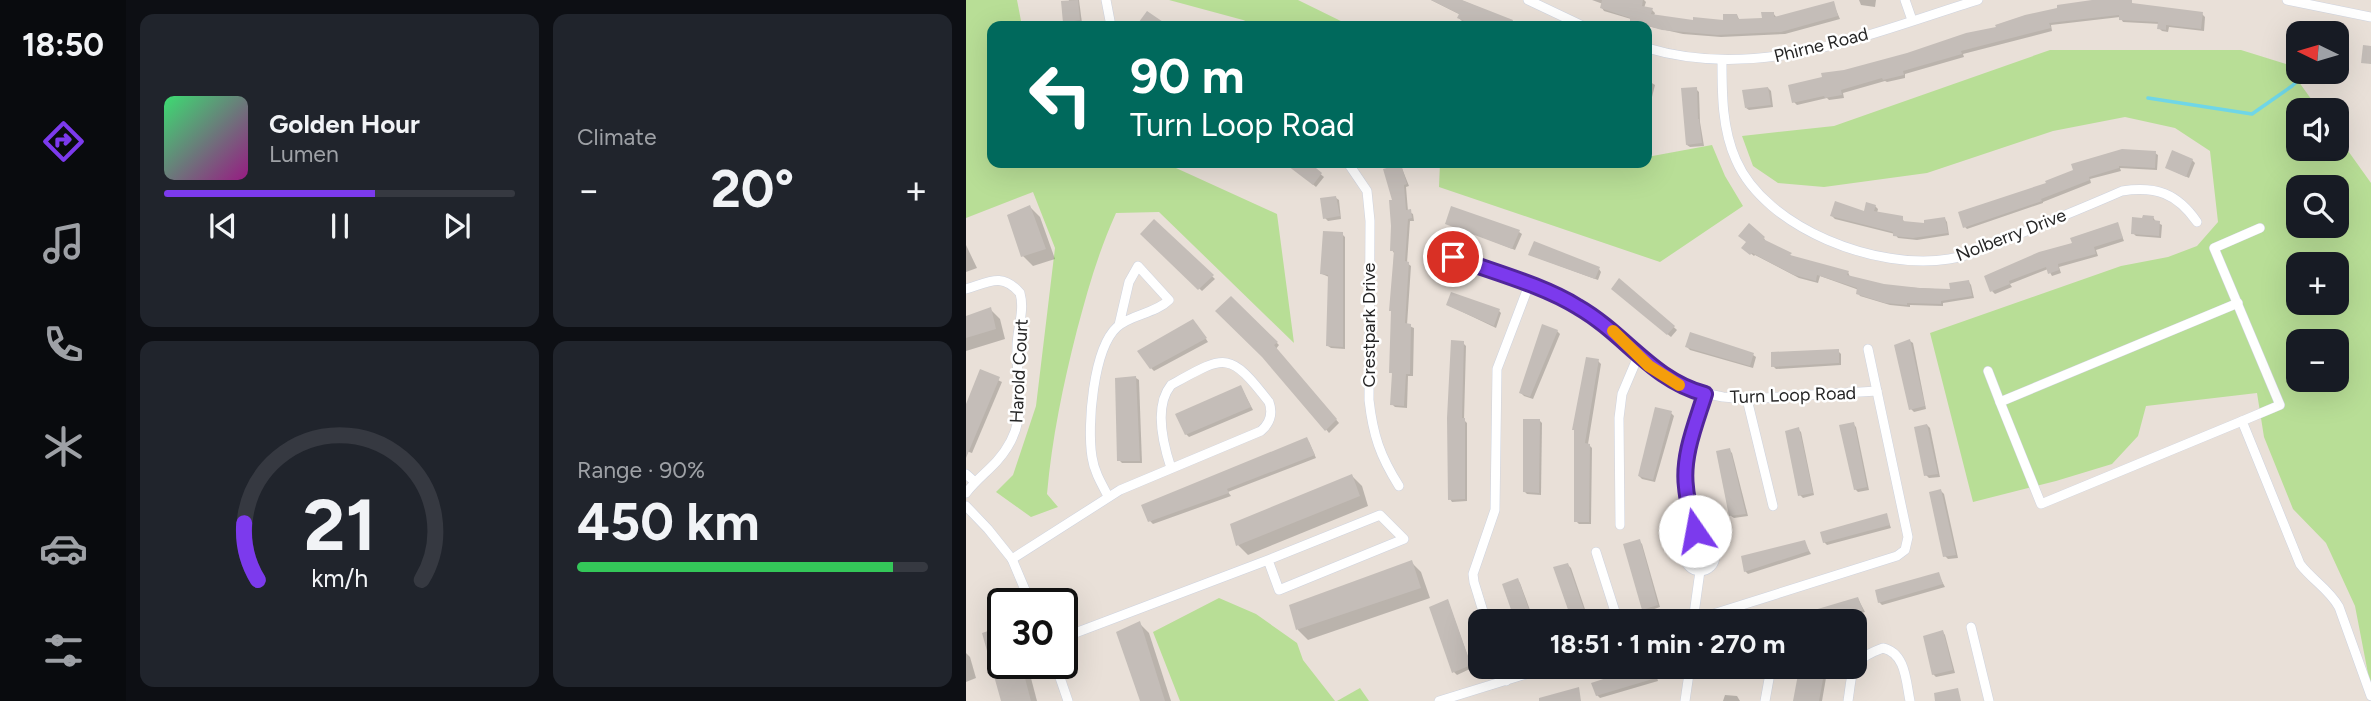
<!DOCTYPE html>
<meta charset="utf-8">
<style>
:root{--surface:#171b24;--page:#20242c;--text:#f1f3f6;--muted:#9ea1a6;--line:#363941;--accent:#7c3aed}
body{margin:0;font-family:Figtree,sans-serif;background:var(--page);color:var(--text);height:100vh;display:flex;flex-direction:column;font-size:26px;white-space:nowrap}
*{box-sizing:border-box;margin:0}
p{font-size:23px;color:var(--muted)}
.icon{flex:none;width:38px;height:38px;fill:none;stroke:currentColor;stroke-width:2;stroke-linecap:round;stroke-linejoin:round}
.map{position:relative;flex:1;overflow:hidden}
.details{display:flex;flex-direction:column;gap:14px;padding:14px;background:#0d0f14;width:840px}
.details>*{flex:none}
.guide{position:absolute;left:21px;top:21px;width:665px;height:147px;border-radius:14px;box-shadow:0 7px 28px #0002;background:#00695c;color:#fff;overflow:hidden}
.needle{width:46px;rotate:275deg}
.fabs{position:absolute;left:1320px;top:21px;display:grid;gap:14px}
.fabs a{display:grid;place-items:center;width:63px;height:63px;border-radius:14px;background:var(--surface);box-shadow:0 7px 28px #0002;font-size:35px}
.speed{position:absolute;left:21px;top:588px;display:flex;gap:14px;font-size:35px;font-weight:700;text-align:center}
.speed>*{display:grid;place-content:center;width:91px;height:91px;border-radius:50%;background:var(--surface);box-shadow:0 7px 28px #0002;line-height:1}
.speed .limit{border:4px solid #111;border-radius:10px;background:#fff;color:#111}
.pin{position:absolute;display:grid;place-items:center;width:60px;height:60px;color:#fff;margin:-30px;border:4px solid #fff;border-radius:50%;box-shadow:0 2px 7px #0007}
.me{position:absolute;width:77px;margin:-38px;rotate:348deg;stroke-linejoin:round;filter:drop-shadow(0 0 5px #0008)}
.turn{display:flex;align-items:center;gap:24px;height:147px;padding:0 28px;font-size:32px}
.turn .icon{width:91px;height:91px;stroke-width:2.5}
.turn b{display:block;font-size:49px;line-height:60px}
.big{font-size:52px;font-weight:700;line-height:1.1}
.details .card{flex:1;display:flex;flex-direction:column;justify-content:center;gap:10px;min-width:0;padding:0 24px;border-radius:14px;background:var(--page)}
.details .dial{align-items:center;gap:0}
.dial svg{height:182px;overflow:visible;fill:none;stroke:var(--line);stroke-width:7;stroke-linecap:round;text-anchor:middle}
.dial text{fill:var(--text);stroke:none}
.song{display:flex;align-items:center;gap:21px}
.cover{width:84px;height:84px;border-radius:10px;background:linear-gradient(135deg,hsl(140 70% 55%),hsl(310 70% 35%))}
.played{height:7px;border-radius:4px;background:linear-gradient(90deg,var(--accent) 60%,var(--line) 60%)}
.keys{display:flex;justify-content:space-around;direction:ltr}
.heat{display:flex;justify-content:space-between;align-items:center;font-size:38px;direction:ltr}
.charge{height:10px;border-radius:5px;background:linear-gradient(90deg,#34c759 90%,var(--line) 0)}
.details .tiles{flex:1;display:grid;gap:14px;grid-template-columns:repeat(2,1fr)}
.trip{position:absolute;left:502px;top:609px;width:399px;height:70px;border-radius:14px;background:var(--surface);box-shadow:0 7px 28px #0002;font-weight:700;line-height:70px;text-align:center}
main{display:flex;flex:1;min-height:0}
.tab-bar{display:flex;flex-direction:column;width:126px;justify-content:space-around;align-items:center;background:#090b0e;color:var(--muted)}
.tab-bar .icon{width:49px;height:49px}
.tab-bar .selected{color:var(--accent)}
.tab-bar b{font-size:32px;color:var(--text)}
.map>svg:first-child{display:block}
</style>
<main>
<nav class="tab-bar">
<b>18:50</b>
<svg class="icon selected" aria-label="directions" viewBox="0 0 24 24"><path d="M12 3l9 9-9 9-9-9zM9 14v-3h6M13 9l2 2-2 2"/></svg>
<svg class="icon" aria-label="music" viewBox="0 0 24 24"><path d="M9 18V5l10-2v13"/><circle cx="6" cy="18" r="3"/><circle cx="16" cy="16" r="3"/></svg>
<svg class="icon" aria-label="phone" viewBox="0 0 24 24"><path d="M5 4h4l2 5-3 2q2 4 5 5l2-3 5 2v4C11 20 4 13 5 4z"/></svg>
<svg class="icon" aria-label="climate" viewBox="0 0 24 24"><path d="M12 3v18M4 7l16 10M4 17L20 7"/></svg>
<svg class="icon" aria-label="car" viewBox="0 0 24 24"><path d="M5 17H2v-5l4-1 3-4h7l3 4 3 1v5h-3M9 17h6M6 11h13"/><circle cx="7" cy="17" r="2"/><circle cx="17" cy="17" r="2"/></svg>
<svg class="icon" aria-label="filters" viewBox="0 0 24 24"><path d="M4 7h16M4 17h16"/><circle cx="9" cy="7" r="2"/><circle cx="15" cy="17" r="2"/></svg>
</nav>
<section class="details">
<div class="tiles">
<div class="card">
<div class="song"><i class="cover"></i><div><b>Golden Hour</b><p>Lumen</p></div></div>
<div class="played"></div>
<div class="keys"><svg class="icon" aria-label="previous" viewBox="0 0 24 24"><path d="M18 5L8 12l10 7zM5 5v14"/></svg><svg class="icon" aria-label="pause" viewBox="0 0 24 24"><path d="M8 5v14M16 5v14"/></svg><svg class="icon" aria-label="next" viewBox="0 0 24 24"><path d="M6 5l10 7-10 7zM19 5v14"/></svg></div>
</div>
<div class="card"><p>Climate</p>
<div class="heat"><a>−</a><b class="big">20°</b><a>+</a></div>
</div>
<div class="card dial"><svg viewBox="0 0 100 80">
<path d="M14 69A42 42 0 1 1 86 69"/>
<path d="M14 69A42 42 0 0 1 8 44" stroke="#7c3aed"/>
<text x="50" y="56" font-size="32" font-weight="700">21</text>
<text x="50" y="72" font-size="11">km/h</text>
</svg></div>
<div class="card"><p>Range · 90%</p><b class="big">450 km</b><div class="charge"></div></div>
</div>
</section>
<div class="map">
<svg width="1405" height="701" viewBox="0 0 1405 701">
<rect width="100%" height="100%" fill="#e9e0d8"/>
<!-- green -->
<g fill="#b8de96" fill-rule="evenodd">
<path d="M0 0H51L56 26H26V163H199L311 214 328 343 193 212 150 213C132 253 122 289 111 330 97 385 86 438 81 494L92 507 65 517 30 492 47 475 70 406 89 248 67 192 0 218Z"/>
<path d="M203 0H332L385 26H292L277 20Z"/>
<path d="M1084 50H1275L1320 64 1353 110H1332V149H1370V134L1405 183V689L1389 606 1360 543 1327 509 1298 437 1291 393 1180 406 1172 436 1146 464 1090 481 1007 502 964 333 1155 266 1202 257 1231 246 1252 222 1244 151 1209 128 1159 117 1087 131 961 173 858 187 812 183 787 166 776 136 868 126ZM1332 187H1370V226H1332ZM1332 264H1370V303H1332ZM1332 341H1370V380H1332Z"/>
<path d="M746 145 759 176 777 206 694 262 473 187 474 163H681V157Z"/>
<path d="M253 598 290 614 331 643 337 660 369 701H214L187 632Z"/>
<path d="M394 688 403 701H371Z"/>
</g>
<!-- shadow -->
<g fill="#0003">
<path d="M103 0H113L116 23 102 25 99 22Z"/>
<path d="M465 0H495L546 21 549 26H508L496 21 493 18 495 15Z"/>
<path d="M626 0H678L680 2 678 8 686 10 689 13 688 16 728 22H759L771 15 774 21 797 20 807 13 811 18 867 3 874 19 819 34 755 37 717 34 668 23 665 19 638 11 636 8 637 4Z"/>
<path d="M893 0H910L909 7 895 5Z"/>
<path d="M1165 2 1168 5 1236 14 1239 17 1238 31 1203 27 1202 32 1196 31 1193 28 1194 24 1157 22 1154 17 1085 25 1086 31 997 54 998 57 939 74V78L921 82 919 81 877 93 878 98 863 100 861 98 831 105 828 102 878 71Z"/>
<path d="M681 80 689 85 686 97 681 95Z"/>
<path d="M802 88 805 91 807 107 783 110 780 108Z"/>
<path d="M730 89 733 92 734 122 738 146 724 147 721 145Z"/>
<path d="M1189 153 1192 155 1191 170 1154 168 1155 171 1124 179 1125 183 1077 202V203L1001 229 999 227 1082 184Z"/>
<path d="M1226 160 1229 163 1223 178 1201 168Z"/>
<path d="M293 163H325L324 168Z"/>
<path d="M336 163H341L358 177 350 187 330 170Z"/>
<path d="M435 166 443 186 440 187 442 211 447 214 448 221H444L441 263 445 266 441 325 448 328 447 376H442L441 408 429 407 426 404 427 375 425 372 428 253 426 250 428 201Z"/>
<path d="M370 198 373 200 375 219 362 221 359 218Z"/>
<path d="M909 206 912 209 911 213 936 218 939 223 960 225 979 219 981 222 983 235 951 240 932 238 929 234 869 219 866 216 899 213Z"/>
<path d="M64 207 74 217 89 259 67 266 57 256Z"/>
<path d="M1187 217 1190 222 1196 225 1195 238 1170 236 1167 233Z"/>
<path d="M188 222 249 279 236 291 176 234Z"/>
<path d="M481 223 553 232 556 234 549 250Z"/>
<path d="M1151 224 1158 241 1130 250 1132 256 1093 267 1095 273 1086 276 1082 269 1044 284 1046 287 1029 294 1026 291 1074 254 1108 245Z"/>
<path d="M376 234 379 237V349L365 348 362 346 363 277 356 274Z"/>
<path d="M798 238 800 242 829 258 882 272 884 277 918 286 986 290 1003 282 1005 285 1008 298 977 303V306L944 305V307L924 305 894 296 892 293 893 290 854 276 852 283 833 278 789 255 788 256 778 248Z"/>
<path d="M0 245 11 268 0 272Z"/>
<path d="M564 255 633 269 635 272 632 280Z"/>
<path d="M654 280 711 330 705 337 650 292Z"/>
<path d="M265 298 313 345 310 349 373 423 363 433 298 356Z"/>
<path d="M482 305 533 311 535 313 530 328Z"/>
<path d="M24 309 34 319 39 339 0 351V318Z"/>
<path d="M230 324 242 342 188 371 185 368Z"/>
<path d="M591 331 594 334 567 399 558 396 555 393Z"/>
<path d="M944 341 947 343 960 409 948 412 945 409Z"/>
<path d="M497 343 500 346 498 420 501 423V501L486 502 484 499Z"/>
<path d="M721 347 787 355 790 357 787 368 724 350Z"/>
<path d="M872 351 875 354V365L810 369 807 366Z"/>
<path d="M622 359 632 361 635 364 622 444 626 448 625 524H613L610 521Z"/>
<path d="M15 372 36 382 6 453 0 451V408Z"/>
<path d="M170 378 173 380 176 463H156L153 460Z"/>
<path d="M275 387 287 410 223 437 220 434Z"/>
<path d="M705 413 708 416 689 482 676 479 673 476Z"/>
<path d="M573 420 576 423 575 495 561 494 558 491Z"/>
<path d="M887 424 890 427 903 490 892 492 889 489Z"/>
<path d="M961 425 964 428 974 477 963 478 960 475Z"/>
<path d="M832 429 835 432 848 495 837 498 834 495Z"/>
<path d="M343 442 350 458 262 492 265 496 187 524 184 521Z"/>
<path d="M763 450 766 453 782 516 768 518 765 516Z"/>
<path d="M386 476 396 486 402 506 282 555 272 545Z"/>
<path d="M975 491 978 494 992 558 982 559 979 556Z"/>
<path d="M920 515 925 528 861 545 858 542Z"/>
<path d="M673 541 676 544 694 607 680 612 677 609Z"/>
<path d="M838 542 845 554 782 574 779 571Z"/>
<path d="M445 562 455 572 464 598 342 640 332 630 325 606Z"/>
<path d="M602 565 605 568 623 621H608L590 568Z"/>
<path d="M972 574 979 587 916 605 913 602Z"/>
<path d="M552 580 554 583 568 621H551L538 585Z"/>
<path d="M892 599 899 612 873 621H827Z"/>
<path d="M482 601 506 668 491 675 488 672Z"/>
<path d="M173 623 183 633 205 701H176Z"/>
<path d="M977 632 979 635 989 673 970 677 967 674Z"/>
<path d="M0 653 4 657 10 678 0 682Z"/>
<path d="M37 663H61L71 701H37Z"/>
<path d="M679 667H688L692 681 634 698 631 695 627 684Z"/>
<path d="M858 675 860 678 856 701H828Z"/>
<path d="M759 695 771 696 774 701H757Z"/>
</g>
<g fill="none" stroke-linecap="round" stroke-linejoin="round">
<!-- stream -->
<g stroke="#6fd6e7" stroke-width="3.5">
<path d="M1370 44 1377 37"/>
<path d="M1182 98 1286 114 1326 86 1341 72"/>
</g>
</g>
<!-- building -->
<g fill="#c4bdb8">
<path d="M112 0 114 20 97 23 95 1Z"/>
<path d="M465 0H496L547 20 545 26H524L515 23 513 26H510L491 18 493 14Z"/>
<path d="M636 0H677L676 6 687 8 685 14 727 20V17L757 20V14H771L772 19 796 18 795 12H808V17L868 1 872 16 815 32 751 35 696 30 664 21V18L634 8Z"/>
<path d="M1126 0H1166V3L1237 12 1235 29 1200 25V30L1191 29 1192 22 1153 20V15L1083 23 1085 28 995 51 996 54 937 71 938 75 917 80 916 78 875 90 876 95 859 98 858 96 826 103 822 85 856 77 855 73 878 70 941 53 1000 33 1030 27 1029 25 1059 15 1091 8V5Z"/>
<path d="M181 11 203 26H170Z"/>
<path d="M1397 45 1405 46V64L1395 63Z"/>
<path d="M731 87 732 119H733L736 143 720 145 715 88Z"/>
<path d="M802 87 805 105 779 108 776 90Z"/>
<path d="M1156 149 1190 151 1189 168 1153 166V168L1123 177 1124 180 1075 199 1076 201 997 228 992 212 1080 183 1079 181 1107 170 1105 164Z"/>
<path d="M1206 150 1227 159 1220 177 1199 168Z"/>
<path d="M318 163H344L356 173 347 185Z"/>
<path d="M435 164 441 184 438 185 440 210 445 209 446 218 442 219 439 261 443 262 439 323 445 324 444 374H440L438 406 424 405 426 373H423L425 311H423L428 251H424L425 226 423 200H426L417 169Z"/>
<path d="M370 196 374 216 357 219 354 198Z"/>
<path d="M869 201 898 211 900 202 910 205 908 211 937 216V221L958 223V220L979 217 982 233 947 238 927 236V232L864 216Z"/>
<path d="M64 205 80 249 55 257 41 215Z"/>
<path d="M485 206 554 230 546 249 479 224Z"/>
<path d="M1177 215 1188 216 1187 220 1194 221 1193 236 1165 234 1166 217 1176 218Z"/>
<path d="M188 219 248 275 232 290 174 234Z"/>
<path d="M1152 222 1157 238 1128 247 1130 254 1092 264 1093 270 1082 274 1080 267 1043 281 1044 284 1024 292 1018 276 1073 252 1106 243 1104 238Z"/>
<path d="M783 223 799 237 797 239 826 253 824 255 883 271 881 275 918 284 954 288 984 289 983 283 1003 280 1006 296 975 301V304L941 303V305L919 303 890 294 891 288 851 275 850 281 828 275 786 253 784 255 775 248 780 242 772 236Z"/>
<path d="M357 231 377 232V347L360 346 362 275 354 274Z"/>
<path d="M568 241 634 267 629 279 562 255Z"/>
<path d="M653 278 709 326 701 335 645 289Z"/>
<path d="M485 292 534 309 528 326 480 305Z"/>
<path d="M265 296 312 342 308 345 371 419 359 431 296 357 249 311Z"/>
<path d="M25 307 30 329 0 338V316Z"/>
<path d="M227 319 241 338 184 369 171 351Z"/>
<path d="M576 324 592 330 564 397 553 393Z"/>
<path d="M724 332 788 353 784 366 719 347Z"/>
<path d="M944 339 959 406 943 410 928 345Z"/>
<path d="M485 340 498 341 496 418H499V499L482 500 481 418Z"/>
<path d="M873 349V363L805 367V352Z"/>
<path d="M620 357 633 359 619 443 624 444 623 522H608V430H606Z"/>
<path d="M14 369 34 377 0 458V404Z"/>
<path d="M170 376 174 461H151L149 378Z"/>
<path d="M275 385 285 407 219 435 209 414Z"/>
<path d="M689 407 706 411 687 480 672 476Z"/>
<path d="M557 419H574L573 493 557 492Z"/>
<path d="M888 422 901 487 888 490 873 425Z"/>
<path d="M961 424 972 474 958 476 948 427Z"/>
<path d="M833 427 847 493 832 496 819 431Z"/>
<path d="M341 437 349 455 261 489 263 493 182 522 175 505Z"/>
<path d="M764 448 780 514 763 516 750 451Z"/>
<path d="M386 474 394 496 270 546 264 524Z"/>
<path d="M975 489 990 555 977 557 963 492Z"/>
<path d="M921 513 924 525 857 543 854 532Z"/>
<path d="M674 539 692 605 676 610 657 544Z"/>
<path d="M839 540 843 551 778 572 775 556Z"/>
<path d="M446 560 455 588 330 630 323 605Z"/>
<path d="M602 563 622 621H606L587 567Z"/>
<path d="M973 572 977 584 912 603 909 590Z"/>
<path d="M552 578 567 621H549L536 584Z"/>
<path d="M892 597 897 610 861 621H819L818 619Z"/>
<path d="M482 599 505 665 486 673 463 607Z"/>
<path d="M174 621 199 701H174L150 632Z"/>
<path d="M37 626V663H55L65 701H35L16 633Z"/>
<path d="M977 630 987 670 966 675 957 636Z"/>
<path d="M674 667H687L690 678 630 696 625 683Z"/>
<path d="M833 669 858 674 853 701H827Z"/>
<path d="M613 687 615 701H573V698Z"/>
<path d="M992 688 995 701H969L968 693Z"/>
</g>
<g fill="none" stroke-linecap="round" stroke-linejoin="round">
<!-- street casing -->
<g stroke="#ced3df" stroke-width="10">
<g id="street">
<path d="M140 0 145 26"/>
<path d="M562 0 617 26"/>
<path d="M939 0 946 20"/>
<path d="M1321 0 1405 17"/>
<path d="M681 48C794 82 905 33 1012 0"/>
<path d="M756 61C756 94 756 129 770 160 800 229 912 271 983 259 1007 255 1031 243 1053 234 1087 220 1122 206 1156 191 1190 186 1211 193 1231 222"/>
<path d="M382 163 401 191 404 221 403 400C407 435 414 456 433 486"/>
<path d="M1294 228 1248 248 1314 405 1276 421 1334 564C1346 580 1363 589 1373 607L1405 696"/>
<path d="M487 257 594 297 612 306 660 342 695 375 728 391 757 397 781 399 911 391"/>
<path d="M0 289C23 282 36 272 54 293 59 311 51 329 51 347 50 392 65 423 31 461 21 472 9 481 0 493"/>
<path d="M1272 303 1034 402 1075 504 1276 421"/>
<path d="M1022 371 1034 402"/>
<path d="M781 399 807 506"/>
<path d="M0 474 9 482"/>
<path d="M142 496C135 483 128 471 126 457 121 426 127 349 151 327 165 314 189 314 203 300L172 266 163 282 153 325"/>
<path d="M0 506 22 529 46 559 65 604"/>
<path d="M654 525 653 418 656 394 673 354"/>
<circle cx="734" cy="556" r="15"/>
<path d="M731 542C728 524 722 505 720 487 717 455 730 423 739 394"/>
<path d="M630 552 652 621"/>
<path d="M46 559 154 490 295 431C304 423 307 413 303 402 263 350 259 355 205 385 188 406 197 444 205 468"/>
<path d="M520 621 508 582 507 574 529 510 531 369 563 285"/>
<path d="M725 621 931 556 939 550 942 537 902 349"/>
<path d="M727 621 734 571"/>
<path d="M1005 627 1023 701"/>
<path d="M96 638 302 560 414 515 438 539 313 590 302 560"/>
<path d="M89 663 102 701"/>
<path d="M535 667 540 681"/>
<path d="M473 701 583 667"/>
<path d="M719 701 724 667"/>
<path d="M799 701 803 679"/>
<path d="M882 701C887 668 884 660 917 648 940 653 940 682 944 701"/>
</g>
</g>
<!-- street -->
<use href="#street" stroke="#fff" stroke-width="9"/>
</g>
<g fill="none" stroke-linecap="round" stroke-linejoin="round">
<!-- route casing -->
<g stroke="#51269a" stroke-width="18">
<path id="route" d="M487 257C527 272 577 285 612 307 659 334 686 380 739 394 730 423 716 456 720 487 721 502 726 517 729 531"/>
</g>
<!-- route -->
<use href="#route" stroke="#7c3aed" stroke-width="12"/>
<!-- slow -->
<path stroke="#f59e0b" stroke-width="12" d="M647 331 683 366 713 385"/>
</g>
<g text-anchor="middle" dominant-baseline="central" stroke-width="5" stroke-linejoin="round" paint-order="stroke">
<!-- street labels -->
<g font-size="18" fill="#262626" stroke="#fff">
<text transform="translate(855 45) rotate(-14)">Phirne Road</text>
<text transform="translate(1045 235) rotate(-21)">Nolberry Drive</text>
<text transform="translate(403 325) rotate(-90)">Crestpark Drive</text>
<text transform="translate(53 371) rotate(-87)">Harold Court</text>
<text transform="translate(827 395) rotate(-2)">Turn Loop Road</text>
</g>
</g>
</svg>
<div class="fabs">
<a><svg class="needle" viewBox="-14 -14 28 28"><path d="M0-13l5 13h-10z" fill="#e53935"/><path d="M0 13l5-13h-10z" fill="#9ea1a6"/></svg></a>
<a><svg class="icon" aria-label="sound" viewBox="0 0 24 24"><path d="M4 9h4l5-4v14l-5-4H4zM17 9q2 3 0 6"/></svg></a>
<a><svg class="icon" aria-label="search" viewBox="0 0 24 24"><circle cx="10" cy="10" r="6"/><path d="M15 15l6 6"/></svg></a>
<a>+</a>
<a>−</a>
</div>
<div class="speed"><div class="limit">30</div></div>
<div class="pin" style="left:487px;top:257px;background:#d93025"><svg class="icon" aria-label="arrive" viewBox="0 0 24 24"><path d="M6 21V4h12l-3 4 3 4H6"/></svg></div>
<svg class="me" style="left:729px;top:531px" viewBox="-20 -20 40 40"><circle r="19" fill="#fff"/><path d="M0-13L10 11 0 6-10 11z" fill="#7c3aed"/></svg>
<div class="trip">18:51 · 1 min · 270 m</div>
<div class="guide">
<div class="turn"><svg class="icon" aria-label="left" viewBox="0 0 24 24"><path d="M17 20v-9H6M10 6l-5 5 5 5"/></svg><div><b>90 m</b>Turn Loop Road</div></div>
</div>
</div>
</main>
